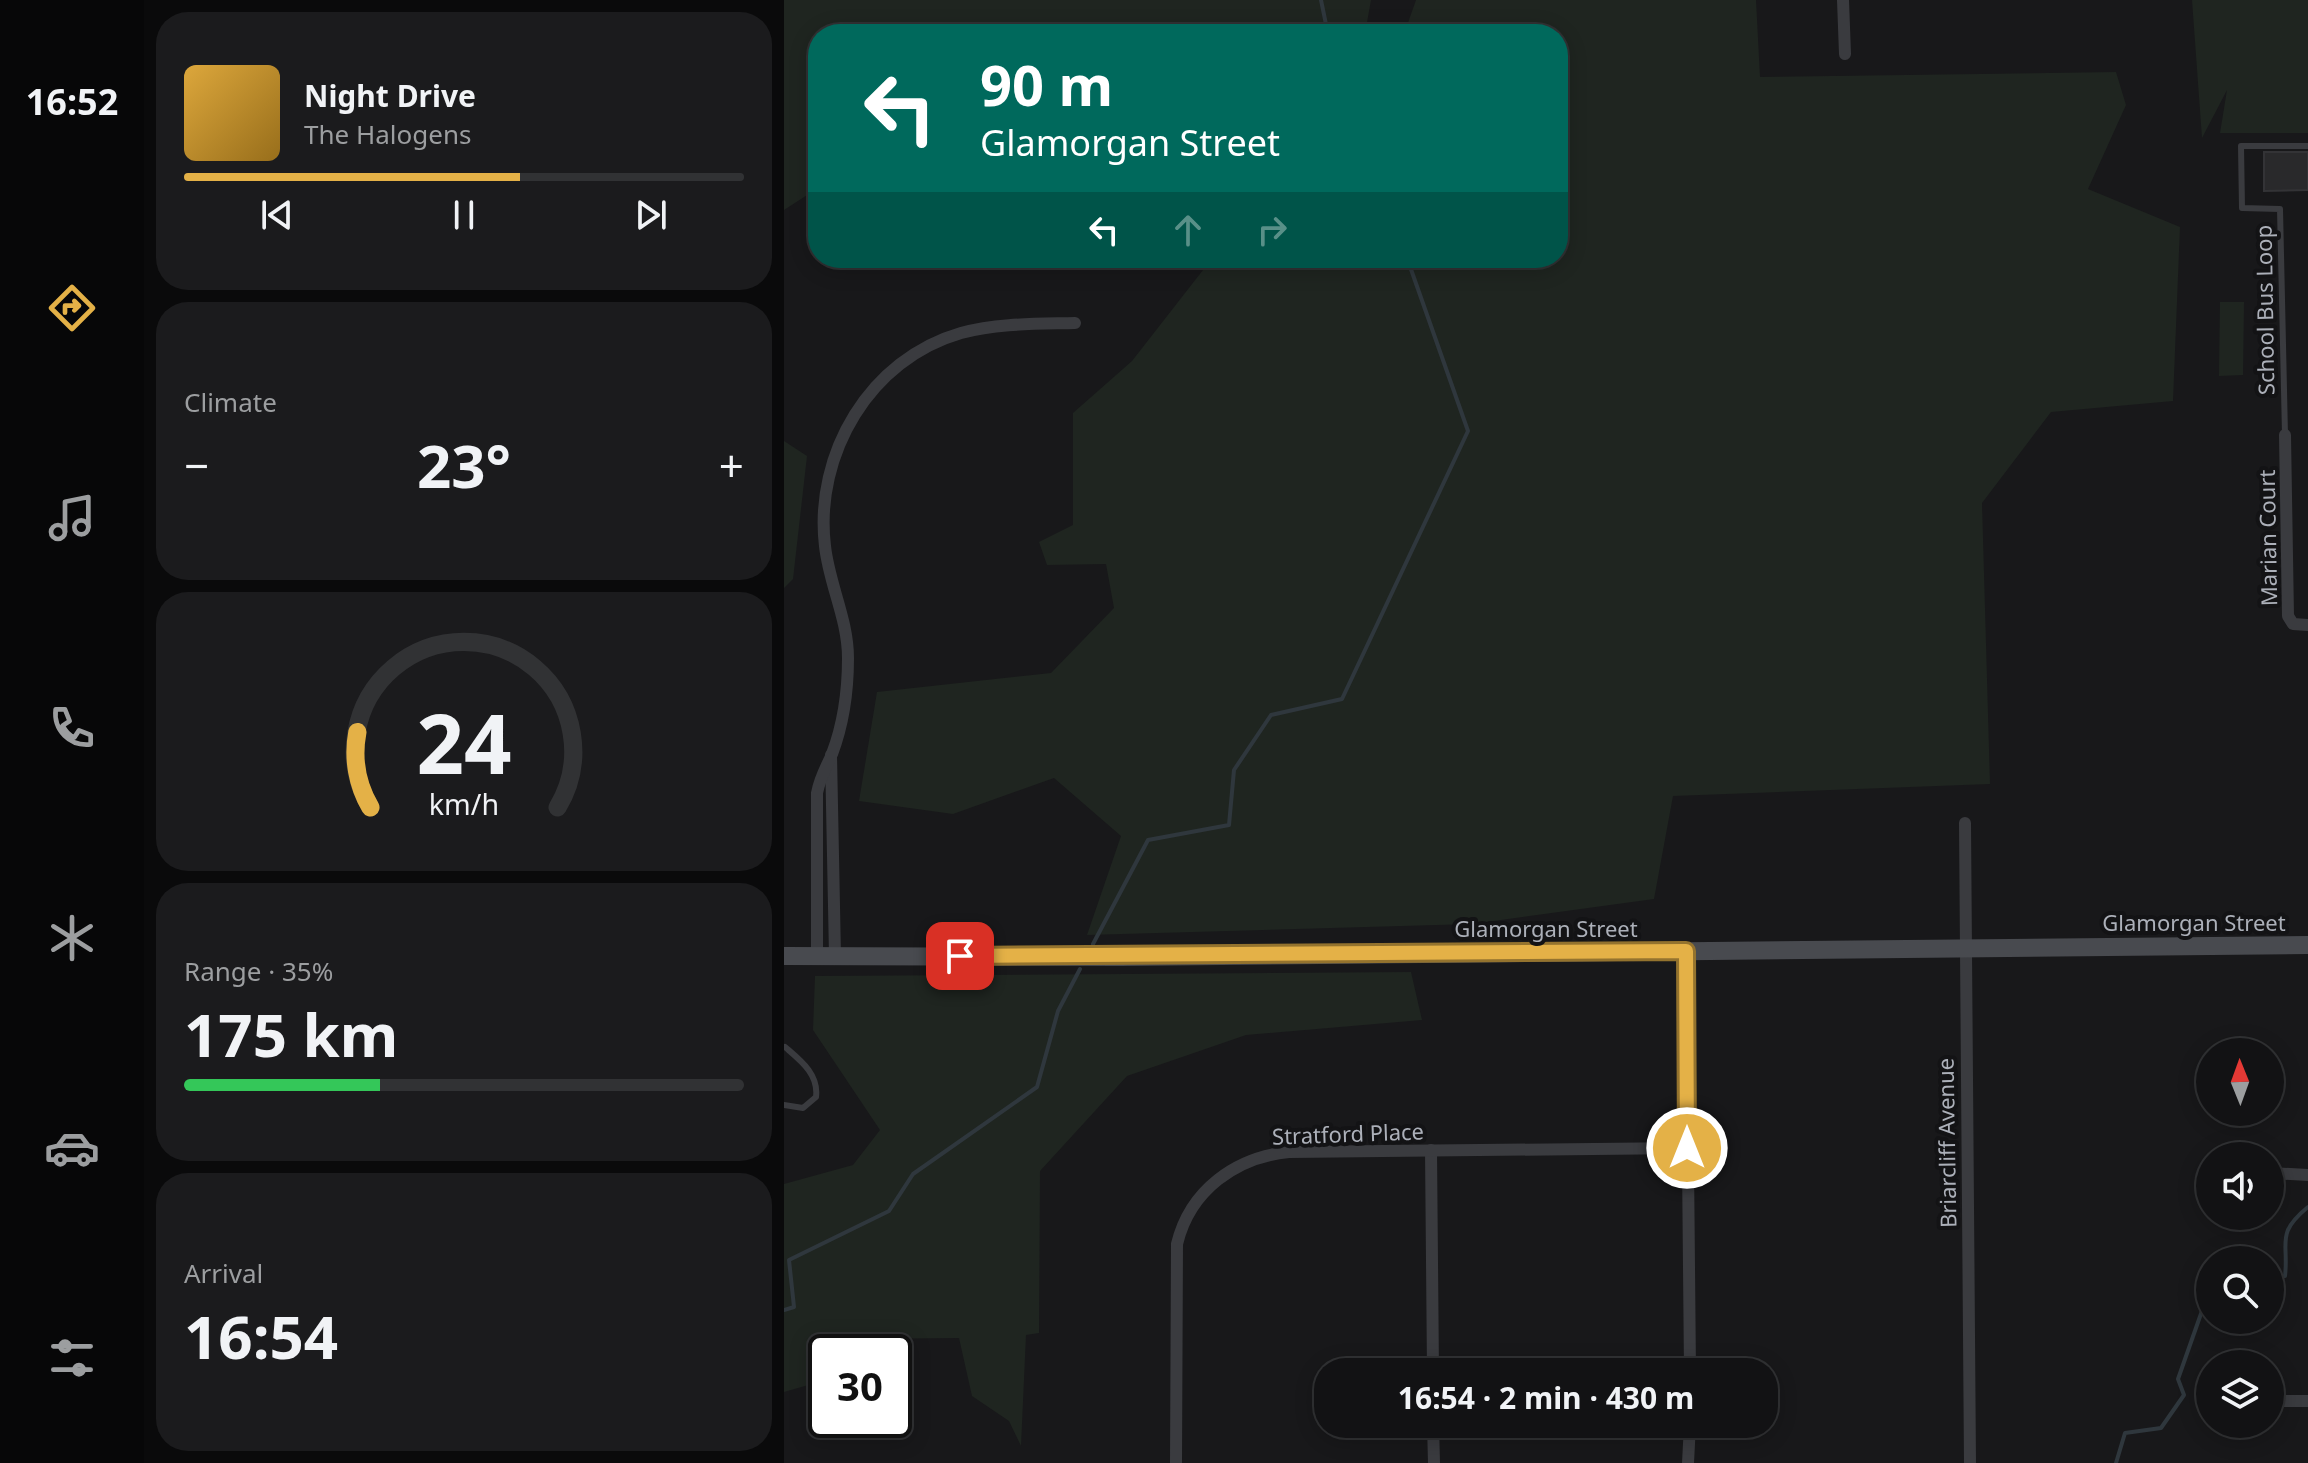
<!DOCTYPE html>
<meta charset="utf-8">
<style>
:root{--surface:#121214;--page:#1b1b1d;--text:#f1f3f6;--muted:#9c9ea0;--line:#313234;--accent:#e4b147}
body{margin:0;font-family:"Noto Sans",sans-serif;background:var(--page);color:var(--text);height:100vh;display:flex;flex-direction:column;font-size:30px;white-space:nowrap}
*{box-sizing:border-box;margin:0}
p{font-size:26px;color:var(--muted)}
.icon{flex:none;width:44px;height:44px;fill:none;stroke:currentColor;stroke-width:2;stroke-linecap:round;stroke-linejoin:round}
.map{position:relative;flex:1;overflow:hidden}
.details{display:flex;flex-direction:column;gap:12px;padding:12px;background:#0a0a0b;width:640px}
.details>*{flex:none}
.top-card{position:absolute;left:24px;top:24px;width:760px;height:244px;border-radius:32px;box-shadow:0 4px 20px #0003,0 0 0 2px var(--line);background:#00695c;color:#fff;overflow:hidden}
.needle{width:52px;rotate:359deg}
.tools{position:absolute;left:1412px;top:1038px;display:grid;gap:16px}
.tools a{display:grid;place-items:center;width:88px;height:88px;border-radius:50%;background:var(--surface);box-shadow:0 4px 20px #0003,0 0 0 2px var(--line);font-size:40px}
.speed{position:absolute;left:24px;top:1334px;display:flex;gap:16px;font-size:40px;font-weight:700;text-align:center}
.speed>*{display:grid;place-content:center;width:104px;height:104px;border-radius:50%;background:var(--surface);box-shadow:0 4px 20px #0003,0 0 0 2px var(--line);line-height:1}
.speed .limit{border:4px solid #111;border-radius:12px;background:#fff;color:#111}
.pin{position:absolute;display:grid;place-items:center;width:68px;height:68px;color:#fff;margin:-34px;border-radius:16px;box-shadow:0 4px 12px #0006}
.me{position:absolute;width:88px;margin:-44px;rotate:0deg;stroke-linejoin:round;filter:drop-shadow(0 0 6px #0008)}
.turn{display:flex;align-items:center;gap:28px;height:168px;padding:0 40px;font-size:36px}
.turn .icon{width:104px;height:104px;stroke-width:2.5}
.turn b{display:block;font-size:56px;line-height:68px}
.lanes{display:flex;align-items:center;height:76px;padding:0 40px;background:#0003;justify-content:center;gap:40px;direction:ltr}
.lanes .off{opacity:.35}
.big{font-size:60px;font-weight:700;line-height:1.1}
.details .card{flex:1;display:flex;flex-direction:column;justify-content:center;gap:12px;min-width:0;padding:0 28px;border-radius:32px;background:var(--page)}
.details .dial{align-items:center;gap:0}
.dial svg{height:208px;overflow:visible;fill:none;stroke:var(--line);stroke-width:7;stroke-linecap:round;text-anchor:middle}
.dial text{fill:var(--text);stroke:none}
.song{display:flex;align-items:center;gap:24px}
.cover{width:96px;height:96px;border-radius:12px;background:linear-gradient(135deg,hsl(40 70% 55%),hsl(40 70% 35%))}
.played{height:8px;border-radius:4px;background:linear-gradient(90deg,var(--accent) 60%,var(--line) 60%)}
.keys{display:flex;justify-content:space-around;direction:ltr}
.heat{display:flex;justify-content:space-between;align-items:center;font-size:44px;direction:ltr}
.charge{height:12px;border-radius:6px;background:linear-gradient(90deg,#34c759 35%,var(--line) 0)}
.trip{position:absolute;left:530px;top:1358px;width:464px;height:80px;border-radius:32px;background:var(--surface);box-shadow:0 4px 20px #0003,0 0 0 2px var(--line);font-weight:700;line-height:80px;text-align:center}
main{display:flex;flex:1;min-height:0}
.tabs{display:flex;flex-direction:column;width:144px;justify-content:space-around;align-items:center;background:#070708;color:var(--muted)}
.tabs .icon{width:56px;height:56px}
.tabs .selected{color:var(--accent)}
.tabs b{font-size:36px;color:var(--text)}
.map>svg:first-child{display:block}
</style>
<main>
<nav class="tabs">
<b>16:52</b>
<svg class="icon selected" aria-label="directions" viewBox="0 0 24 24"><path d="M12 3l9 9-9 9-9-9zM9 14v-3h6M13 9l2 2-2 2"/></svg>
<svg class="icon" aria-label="music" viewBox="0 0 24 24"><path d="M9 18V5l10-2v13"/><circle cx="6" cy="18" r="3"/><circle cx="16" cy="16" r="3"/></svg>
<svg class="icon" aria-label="phone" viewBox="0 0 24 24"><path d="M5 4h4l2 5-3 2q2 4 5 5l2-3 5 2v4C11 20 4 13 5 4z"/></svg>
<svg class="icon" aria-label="climate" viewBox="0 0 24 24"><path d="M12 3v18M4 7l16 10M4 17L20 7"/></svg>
<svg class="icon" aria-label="car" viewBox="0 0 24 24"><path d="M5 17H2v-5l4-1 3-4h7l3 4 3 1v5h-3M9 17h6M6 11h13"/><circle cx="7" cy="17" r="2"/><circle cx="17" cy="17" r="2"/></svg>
<svg class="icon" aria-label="filters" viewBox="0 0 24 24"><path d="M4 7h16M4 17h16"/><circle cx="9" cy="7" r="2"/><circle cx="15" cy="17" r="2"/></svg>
</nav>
<section class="details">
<div class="card">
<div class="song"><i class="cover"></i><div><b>Night Drive</b><p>The Halogens</p></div></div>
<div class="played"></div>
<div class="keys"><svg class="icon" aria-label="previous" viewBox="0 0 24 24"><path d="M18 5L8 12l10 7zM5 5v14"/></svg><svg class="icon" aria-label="pause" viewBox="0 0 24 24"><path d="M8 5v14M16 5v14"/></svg><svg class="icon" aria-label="next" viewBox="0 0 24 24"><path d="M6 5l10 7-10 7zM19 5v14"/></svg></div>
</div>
<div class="card"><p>Climate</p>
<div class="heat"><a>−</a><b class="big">23°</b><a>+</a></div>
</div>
<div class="card dial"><svg viewBox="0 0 100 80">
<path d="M14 69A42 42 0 1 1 86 69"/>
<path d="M14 69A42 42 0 0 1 9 40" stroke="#e4b147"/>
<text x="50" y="56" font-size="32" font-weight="700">24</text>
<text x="50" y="72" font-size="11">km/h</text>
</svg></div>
<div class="card"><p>Range · 35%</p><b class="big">175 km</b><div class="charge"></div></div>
<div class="card"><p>Arrival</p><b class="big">16:54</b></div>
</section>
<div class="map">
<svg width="1524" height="1463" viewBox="0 0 1524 1463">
<rect width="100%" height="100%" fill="#18181a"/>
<!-- green -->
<g fill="#1f2520">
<path d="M0 0H587L581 34H34V188L0 210Z"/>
<path d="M632 0H972L976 77 1332 72 1342 105 1304 189 1396 227 1389 401 1267 412 1198 503 1206 784 889 796 870 899 688 924 303 935 337 836 270 778 169 814 75 801 93 692 267 673 330 608 322 564 263 565 255 542 289 525V413L348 361 419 270V258H774V34H620Z"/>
<path d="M1408 0H1524V133H1436L1443 90 1418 138Z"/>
<path d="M1436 302H1460L1459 375 1435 376Z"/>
<path d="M0 441 23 456 9 579 0 588Z"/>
<path d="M627 972 638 1020 462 1035 343 1076 256 1171 255 1333 242 1335 237 1446 225 1421 188 1396 175 1338 74 1339 70 1352H42V1380L0 1392V1184L69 1165 96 1130 29 1030 31 976Z"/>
</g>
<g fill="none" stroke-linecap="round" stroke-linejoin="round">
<!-- stream -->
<g stroke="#2f373d" stroke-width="4">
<path d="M537 0 544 34"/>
<path d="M309 944 364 840 445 825 450 770 487 715 558 699 684 431 623 258"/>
<path d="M1486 1277 1501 1276C1505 1242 1491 1234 1524 1207"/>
<path d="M0 1310 10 1307 5 1260 105 1211 129 1174 253 1087 274 1011 296 969"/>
<path d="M1332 1463 1341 1433 1377 1428 1400 1395 1394 1379 1419 1308 1426 1307"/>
</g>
</g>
<!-- building -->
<path fill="#29292b" stroke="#333336" stroke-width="2" d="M1480 152H1524V190L1480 191Z"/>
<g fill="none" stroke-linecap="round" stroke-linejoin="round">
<!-- lane -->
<g stroke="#3a3b3f" stroke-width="6">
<path d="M1501 435 1496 209 1458 208 1457 146H1524"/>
<path d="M0 1105 19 1108 32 1097C35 1074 16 1060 1 1047"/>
</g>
<!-- street -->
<g stroke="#3a3b3f" stroke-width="12">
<path d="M1059 0 1061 54"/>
<path d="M1501 435 1504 616 1509 624 1524 625"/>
<path d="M47 755 51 956"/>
<path d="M1181 823 1186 1463"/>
<path d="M902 951 906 1372"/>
<path d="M33 956V793C36 777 42 768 48 754 59 725 64 689 64 658 64 619 45 584 41 546 30 454 86 359 177 333 214 323 253 324 291 323"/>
<path d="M647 1150 649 1372"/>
<path d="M1486 1173 1524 1175"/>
<path d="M1486 1401H1524"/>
<path d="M649 1424 650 1463"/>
<path d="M392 1463 393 1244C406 1190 452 1157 505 1152L903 1148"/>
<path d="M904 1463 906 1424"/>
</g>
<!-- secondary -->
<path stroke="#484a4f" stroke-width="18" d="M0 956 336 957 1524 945"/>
</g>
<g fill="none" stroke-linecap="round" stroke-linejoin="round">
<!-- route casing -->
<g stroke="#94732e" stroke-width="20">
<path id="route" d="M176 956 902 951 903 1148"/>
</g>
<!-- route -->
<use href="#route" stroke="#e4b147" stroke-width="14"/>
</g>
<g text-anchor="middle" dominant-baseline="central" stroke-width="8" stroke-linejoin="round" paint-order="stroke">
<!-- street labels -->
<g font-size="22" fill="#acb0b9" stroke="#131315">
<text transform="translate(1480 310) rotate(-91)">School Bus Loop</text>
<text transform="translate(1483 538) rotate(-91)">Marian Court</text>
<text x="1410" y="922">Glamorgan Street</text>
<text x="762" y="928">Glamorgan Street</text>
<text transform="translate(564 1133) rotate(-2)">Stratford Place</text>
<text transform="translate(1162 1143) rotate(-91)">Briarcliff Avenue</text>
</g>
</g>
</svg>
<div class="tools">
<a><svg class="needle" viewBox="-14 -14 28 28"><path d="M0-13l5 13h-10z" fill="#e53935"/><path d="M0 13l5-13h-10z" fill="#9c9ea0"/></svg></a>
<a><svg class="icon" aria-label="sound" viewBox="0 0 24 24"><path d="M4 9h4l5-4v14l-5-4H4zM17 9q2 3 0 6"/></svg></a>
<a><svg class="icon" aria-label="search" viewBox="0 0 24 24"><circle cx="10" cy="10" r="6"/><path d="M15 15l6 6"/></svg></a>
<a><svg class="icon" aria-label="layers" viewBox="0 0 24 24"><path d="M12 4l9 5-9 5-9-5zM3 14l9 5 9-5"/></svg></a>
</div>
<div class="speed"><div class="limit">30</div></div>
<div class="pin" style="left:176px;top:956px;background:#d93025"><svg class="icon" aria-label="arrive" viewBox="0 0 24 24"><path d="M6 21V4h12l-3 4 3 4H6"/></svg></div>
<svg class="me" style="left:903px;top:1148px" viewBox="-20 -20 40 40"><circle r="17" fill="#e4b147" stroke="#fff" stroke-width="3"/><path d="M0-11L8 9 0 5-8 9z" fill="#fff"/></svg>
<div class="trip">16:54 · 2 min · 430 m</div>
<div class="top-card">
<div class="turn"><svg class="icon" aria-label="left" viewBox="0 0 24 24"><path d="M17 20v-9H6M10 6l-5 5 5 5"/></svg><div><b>90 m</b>Glamorgan Street</div></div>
<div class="lanes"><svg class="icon" aria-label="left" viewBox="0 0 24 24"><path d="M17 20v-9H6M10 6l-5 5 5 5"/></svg><svg class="icon off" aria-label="ahead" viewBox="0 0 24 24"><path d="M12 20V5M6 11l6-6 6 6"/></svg><svg class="icon off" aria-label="right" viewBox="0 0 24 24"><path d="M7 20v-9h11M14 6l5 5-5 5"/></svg></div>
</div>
</div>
</main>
